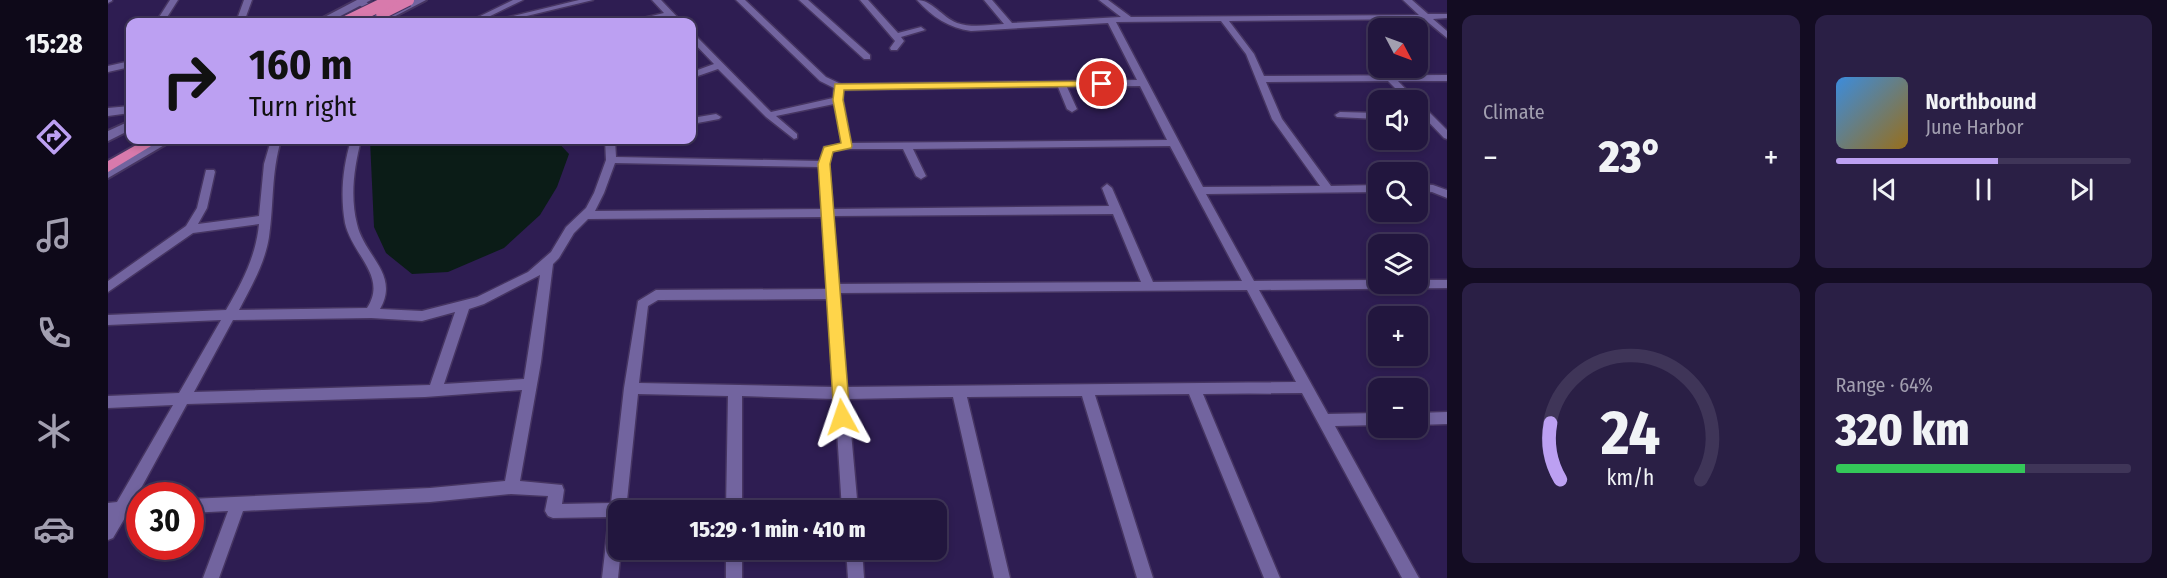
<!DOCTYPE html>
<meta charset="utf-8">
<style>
:root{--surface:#22163e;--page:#2a1f45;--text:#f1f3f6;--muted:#a29fb0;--line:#3f3558;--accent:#bca0f2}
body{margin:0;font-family:"Fira Sans Condensed",sans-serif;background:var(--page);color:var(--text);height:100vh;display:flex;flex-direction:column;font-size:22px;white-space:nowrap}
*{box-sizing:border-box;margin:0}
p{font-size:20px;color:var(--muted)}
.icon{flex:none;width:33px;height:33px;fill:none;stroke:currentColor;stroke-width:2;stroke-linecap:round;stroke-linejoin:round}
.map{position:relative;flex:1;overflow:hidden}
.sheet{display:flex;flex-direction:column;gap:15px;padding:15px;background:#130c22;width:720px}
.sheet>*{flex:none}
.hud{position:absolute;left:18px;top:18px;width:570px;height:126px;border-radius:12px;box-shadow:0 3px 9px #0003,0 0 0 2px var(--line);background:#bca0f2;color:#111;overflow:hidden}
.needle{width:39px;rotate:131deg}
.tools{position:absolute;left:1260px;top:18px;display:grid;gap:12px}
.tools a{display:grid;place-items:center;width:60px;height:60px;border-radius:12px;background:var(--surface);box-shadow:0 3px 9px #0003,0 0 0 2px var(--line);font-size:30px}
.speed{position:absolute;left:18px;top:482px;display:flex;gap:12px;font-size:30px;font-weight:700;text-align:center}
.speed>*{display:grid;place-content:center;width:78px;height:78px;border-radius:50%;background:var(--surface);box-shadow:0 3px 9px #0003,0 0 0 2px var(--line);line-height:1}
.speed .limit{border:9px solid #d22;background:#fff;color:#111}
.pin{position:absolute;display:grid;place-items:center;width:51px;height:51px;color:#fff;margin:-26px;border:3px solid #fff;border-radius:50%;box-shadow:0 2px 6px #0007}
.me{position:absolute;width:66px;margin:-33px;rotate:355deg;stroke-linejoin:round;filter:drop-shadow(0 0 4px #0008)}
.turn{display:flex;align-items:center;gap:21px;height:126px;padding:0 24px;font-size:27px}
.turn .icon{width:78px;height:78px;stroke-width:2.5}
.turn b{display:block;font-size:42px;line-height:51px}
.big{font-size:45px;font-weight:800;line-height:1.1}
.sheet .tile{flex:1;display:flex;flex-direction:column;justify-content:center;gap:9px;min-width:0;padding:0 21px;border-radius:12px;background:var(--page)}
.sheet .dial{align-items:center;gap:0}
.dial svg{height:156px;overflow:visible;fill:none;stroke:var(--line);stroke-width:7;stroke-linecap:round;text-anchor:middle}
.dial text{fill:var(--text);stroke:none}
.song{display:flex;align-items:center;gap:18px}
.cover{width:72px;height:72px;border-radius:9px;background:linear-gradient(135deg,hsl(210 70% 55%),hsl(40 70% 35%))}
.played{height:6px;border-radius:3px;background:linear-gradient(90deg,var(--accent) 55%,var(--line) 55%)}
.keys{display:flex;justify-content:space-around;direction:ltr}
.heat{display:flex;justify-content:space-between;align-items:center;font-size:33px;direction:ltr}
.charge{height:9px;border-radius:4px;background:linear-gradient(90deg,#34c759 64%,var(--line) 0)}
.sheet .tiles{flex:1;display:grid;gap:15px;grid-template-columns:repeat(2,1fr)}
.trip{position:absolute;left:500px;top:500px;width:339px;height:60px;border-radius:12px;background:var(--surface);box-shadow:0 3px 9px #0003,0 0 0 2px var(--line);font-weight:800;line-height:60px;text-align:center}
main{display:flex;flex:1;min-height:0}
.tab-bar{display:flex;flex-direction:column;width:108px;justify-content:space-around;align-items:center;background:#0e0919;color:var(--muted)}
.tab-bar .icon{width:42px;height:42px}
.tab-bar .on{color:var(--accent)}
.tab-bar b{font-size:27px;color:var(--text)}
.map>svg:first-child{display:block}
</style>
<main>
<nav class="tab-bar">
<b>15:28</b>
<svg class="icon on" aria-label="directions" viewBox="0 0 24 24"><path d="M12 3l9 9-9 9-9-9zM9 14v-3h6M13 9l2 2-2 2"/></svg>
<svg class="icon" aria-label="music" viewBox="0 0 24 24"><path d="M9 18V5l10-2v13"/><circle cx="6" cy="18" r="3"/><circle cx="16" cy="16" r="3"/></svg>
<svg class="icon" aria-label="phone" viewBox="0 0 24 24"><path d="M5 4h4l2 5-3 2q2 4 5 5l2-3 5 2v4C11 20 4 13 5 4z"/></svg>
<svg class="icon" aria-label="climate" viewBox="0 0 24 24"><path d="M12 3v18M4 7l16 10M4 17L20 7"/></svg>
<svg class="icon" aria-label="car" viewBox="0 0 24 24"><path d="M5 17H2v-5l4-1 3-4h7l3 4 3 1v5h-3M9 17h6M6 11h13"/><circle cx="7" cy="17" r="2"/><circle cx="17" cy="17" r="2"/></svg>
</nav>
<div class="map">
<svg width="1339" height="578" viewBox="0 0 1339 578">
<rect width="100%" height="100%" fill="#2e1d52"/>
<!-- water -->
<path fill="#0b1c17" d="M262 140H448L461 154 449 187 432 215 396 248 340 272 304 274 278 253 266 227Z"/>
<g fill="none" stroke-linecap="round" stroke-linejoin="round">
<!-- minor casing -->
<g stroke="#463562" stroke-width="3">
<g id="minor">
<path d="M0 0H4V1L0 3Z"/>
<path d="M62 0H70L56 22H48Z"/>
<path d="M136 0H144L136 22H128Z"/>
<path d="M250 0H258L257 1 284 22H275L250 4Z"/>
<path d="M405 0H415L370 22H360Z"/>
<path d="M471 0H485L394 22H381Z"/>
<path d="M544 0H553L574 22H566L560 17 538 22H526L527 20 556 13Z"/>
<path d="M628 0H637L718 77 733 84 1029 80 1000 23 863 31C841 28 824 17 809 0 824 0 834 17 849 23 863 28 881 25 896 24L876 0H884L904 23 1013 17 991 0H1000L1023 17 1311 15 1295 0H1304L1320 14H1339V18L1325 19 1339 31V38L1316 19 1121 21 1146 54 1156 76 1339 75V81H1290L1308 100H1299L1280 81 1158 82 1174 119 1223 186 1270 185V192L1098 194 1146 281 1270 280V284H1310V280H1339V288L1151 290 1220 414 1270 413V425L1227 426 1311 578H1294L1194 393 1095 394 1172 578H1156L1081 394 987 395 1045 578H1029L974 396 859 397 902 578H886L845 397 740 399 750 510H734L727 399 634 396V510H618L620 396 530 394 518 510H510V549H513L510 578H494L501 517 445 518 440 516 437 511 440 496 403 494 322 502 135 511 111 578H95L120 511 82 513V499L322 488 397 481 414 390 317 397 79 404 26 501H32V515L18 516 5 538 0 540V503L9 502 65 405 0 408V396L71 393 113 320 0 325V315L118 310C134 283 148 256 151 224L85 233 0 292V281L78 226 89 208 98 170H106L107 172 99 208 90 224 151 216 156 164 163 140H173C163 174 166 204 161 237 157 263 143 287 131 310L259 308C280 276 244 255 237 223 232 195 235 166 243 140H253C246 168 242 196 249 224 256 256 292 274 272 309L314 311 369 297 420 272 443 252 458 227 478 208 486 193 498 160 497 140H507L508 157 712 161 716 147 734 144 726 104 668 116 689 134V138L686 139 658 117 610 69 584 78V72L606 64 584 41V34L587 35 663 112 725 98 726 88 712 81ZM1113 21 1138 54 1164 119 1212 186 1095 187 1008 22ZM1032 86 1059 140 743 143 735 100V90L950 87 959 109 964 112 969 109 959 87ZM1062 146 1134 281 1045 282 1004 188 999 184 994 188 1001 206 725 209 721 164 724 151 739 149H795L808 176 813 179 818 176 805 149ZM507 163 711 167 714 209 487 211 496 193ZM1005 214 1033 282 731 284 725 216ZM714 217 719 289 548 290 530 301 516 388 503 503 454 504 456 490 454 485 412 481 433 362 445 264 451 258 466 233 480 219ZM432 275 416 379 336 384 361 309 376 304ZM1139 290 1188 382 739 387 732 293ZM720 299 726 387 531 383 540 306 550 300ZM347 312 322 385 86 392 125 320 263 318 314 321Z"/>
<path d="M691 0H700L762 55V59H756Z"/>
<path d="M752 0H760L790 33 813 27 817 30 793 37 796 41 789 50H783L782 48 787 41Z"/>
<path d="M22 61V67L0 72V66Z"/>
<path d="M1310 103 1313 104 1339 130V139L1336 138 1310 111Z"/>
<path d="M1232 112 1270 113V119L1229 117 1227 115Z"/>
<path d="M608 114 613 117 611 119 584 124V118Z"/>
<path d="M1310 184 1325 185 1339 190V198L1324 192 1310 191Z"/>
<path d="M1339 412V424L1310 425V413Z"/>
<rect x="618" y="549" width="16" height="29"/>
<path d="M738 549H754L756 578H740Z"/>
</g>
</g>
<!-- tertiary casing -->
<g stroke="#463562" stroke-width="3">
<path id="tertiary" d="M22 106V113L0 116V108Z"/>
</g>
<!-- secondary casing -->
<g stroke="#463562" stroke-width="4">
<g id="secondary">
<path d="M249 0H263L221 22H207Z"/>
<path d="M304 0H318L276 22H262Z"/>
<path d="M22 121V130L0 141V131Z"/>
<path d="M49 140H65L0 178V167Z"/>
</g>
</g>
<!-- trunk casing -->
<g stroke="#463562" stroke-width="4">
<path id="trunk" d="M37 140H53L0 172V161Z"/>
</g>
<!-- minor -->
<use href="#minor" fill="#72649f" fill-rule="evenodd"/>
<!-- tertiary -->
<use href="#tertiary" fill="#72649f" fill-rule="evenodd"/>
<!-- secondary -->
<use href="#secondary" fill="#72649f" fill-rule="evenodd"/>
<!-- trunk -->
<use href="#trunk" fill="#d87aac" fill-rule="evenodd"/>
<!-- trunk-bridge casing -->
<g stroke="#463562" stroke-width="14" stroke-linecap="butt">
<g id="trunk-bridge">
<path d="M274 13 300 0"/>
<path d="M238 22 283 0"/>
</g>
</g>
<!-- trunk-bridge -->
<use href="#trunk-bridge" stroke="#d87aac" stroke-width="12"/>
</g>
<!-- route -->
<path fill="#ffd54a" stroke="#a68a30" stroke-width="1.5" d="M994 81 998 82V86L736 90 735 100 744 146 743 148 725 152 722 164 742 417 739 422 734 424 728 422 726 417 710 164 716 147 733 143 725 100 727 84Z"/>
</svg>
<div class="tools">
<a><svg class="needle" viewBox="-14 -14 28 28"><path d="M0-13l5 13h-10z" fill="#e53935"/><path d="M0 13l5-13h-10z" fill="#a29fb0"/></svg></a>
<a><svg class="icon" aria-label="sound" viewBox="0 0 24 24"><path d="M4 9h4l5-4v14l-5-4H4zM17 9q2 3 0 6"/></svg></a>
<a><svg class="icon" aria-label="search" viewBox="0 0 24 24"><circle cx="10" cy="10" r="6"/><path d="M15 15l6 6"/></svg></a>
<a><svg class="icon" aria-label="layers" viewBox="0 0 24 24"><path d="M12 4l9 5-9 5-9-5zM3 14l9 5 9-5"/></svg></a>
<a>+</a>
<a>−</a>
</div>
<div class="speed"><div class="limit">30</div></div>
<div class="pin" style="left:994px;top:84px;background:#d93025"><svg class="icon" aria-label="arrive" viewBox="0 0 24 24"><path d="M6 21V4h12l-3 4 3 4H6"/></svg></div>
<svg class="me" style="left:734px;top:417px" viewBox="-20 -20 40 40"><path d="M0-17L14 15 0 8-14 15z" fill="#ffd54a" stroke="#fff" stroke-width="4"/></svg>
<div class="trip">15:29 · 1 min · 410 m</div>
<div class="hud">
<div class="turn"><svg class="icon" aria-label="right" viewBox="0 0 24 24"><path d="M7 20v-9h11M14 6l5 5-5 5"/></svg><div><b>160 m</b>Turn right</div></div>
</div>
</div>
<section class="sheet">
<div class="tiles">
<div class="tile"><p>Climate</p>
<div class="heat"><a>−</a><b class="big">23°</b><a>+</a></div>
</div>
<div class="tile">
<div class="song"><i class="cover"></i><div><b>Northbound</b><p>June Harbor</p></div></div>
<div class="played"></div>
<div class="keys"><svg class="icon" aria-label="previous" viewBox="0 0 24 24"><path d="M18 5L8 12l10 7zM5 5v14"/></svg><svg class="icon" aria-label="pause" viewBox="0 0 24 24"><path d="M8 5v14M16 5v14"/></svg><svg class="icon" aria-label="next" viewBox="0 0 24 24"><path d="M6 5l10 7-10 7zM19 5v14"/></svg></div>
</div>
<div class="tile dial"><svg viewBox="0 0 100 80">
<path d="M14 69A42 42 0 1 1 86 69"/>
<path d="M14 69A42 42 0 0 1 9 40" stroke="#bca0f2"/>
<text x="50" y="56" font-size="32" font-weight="700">24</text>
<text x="50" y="72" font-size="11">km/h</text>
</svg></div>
<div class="tile"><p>Range · 64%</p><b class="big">320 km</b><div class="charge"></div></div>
</div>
</section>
</main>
